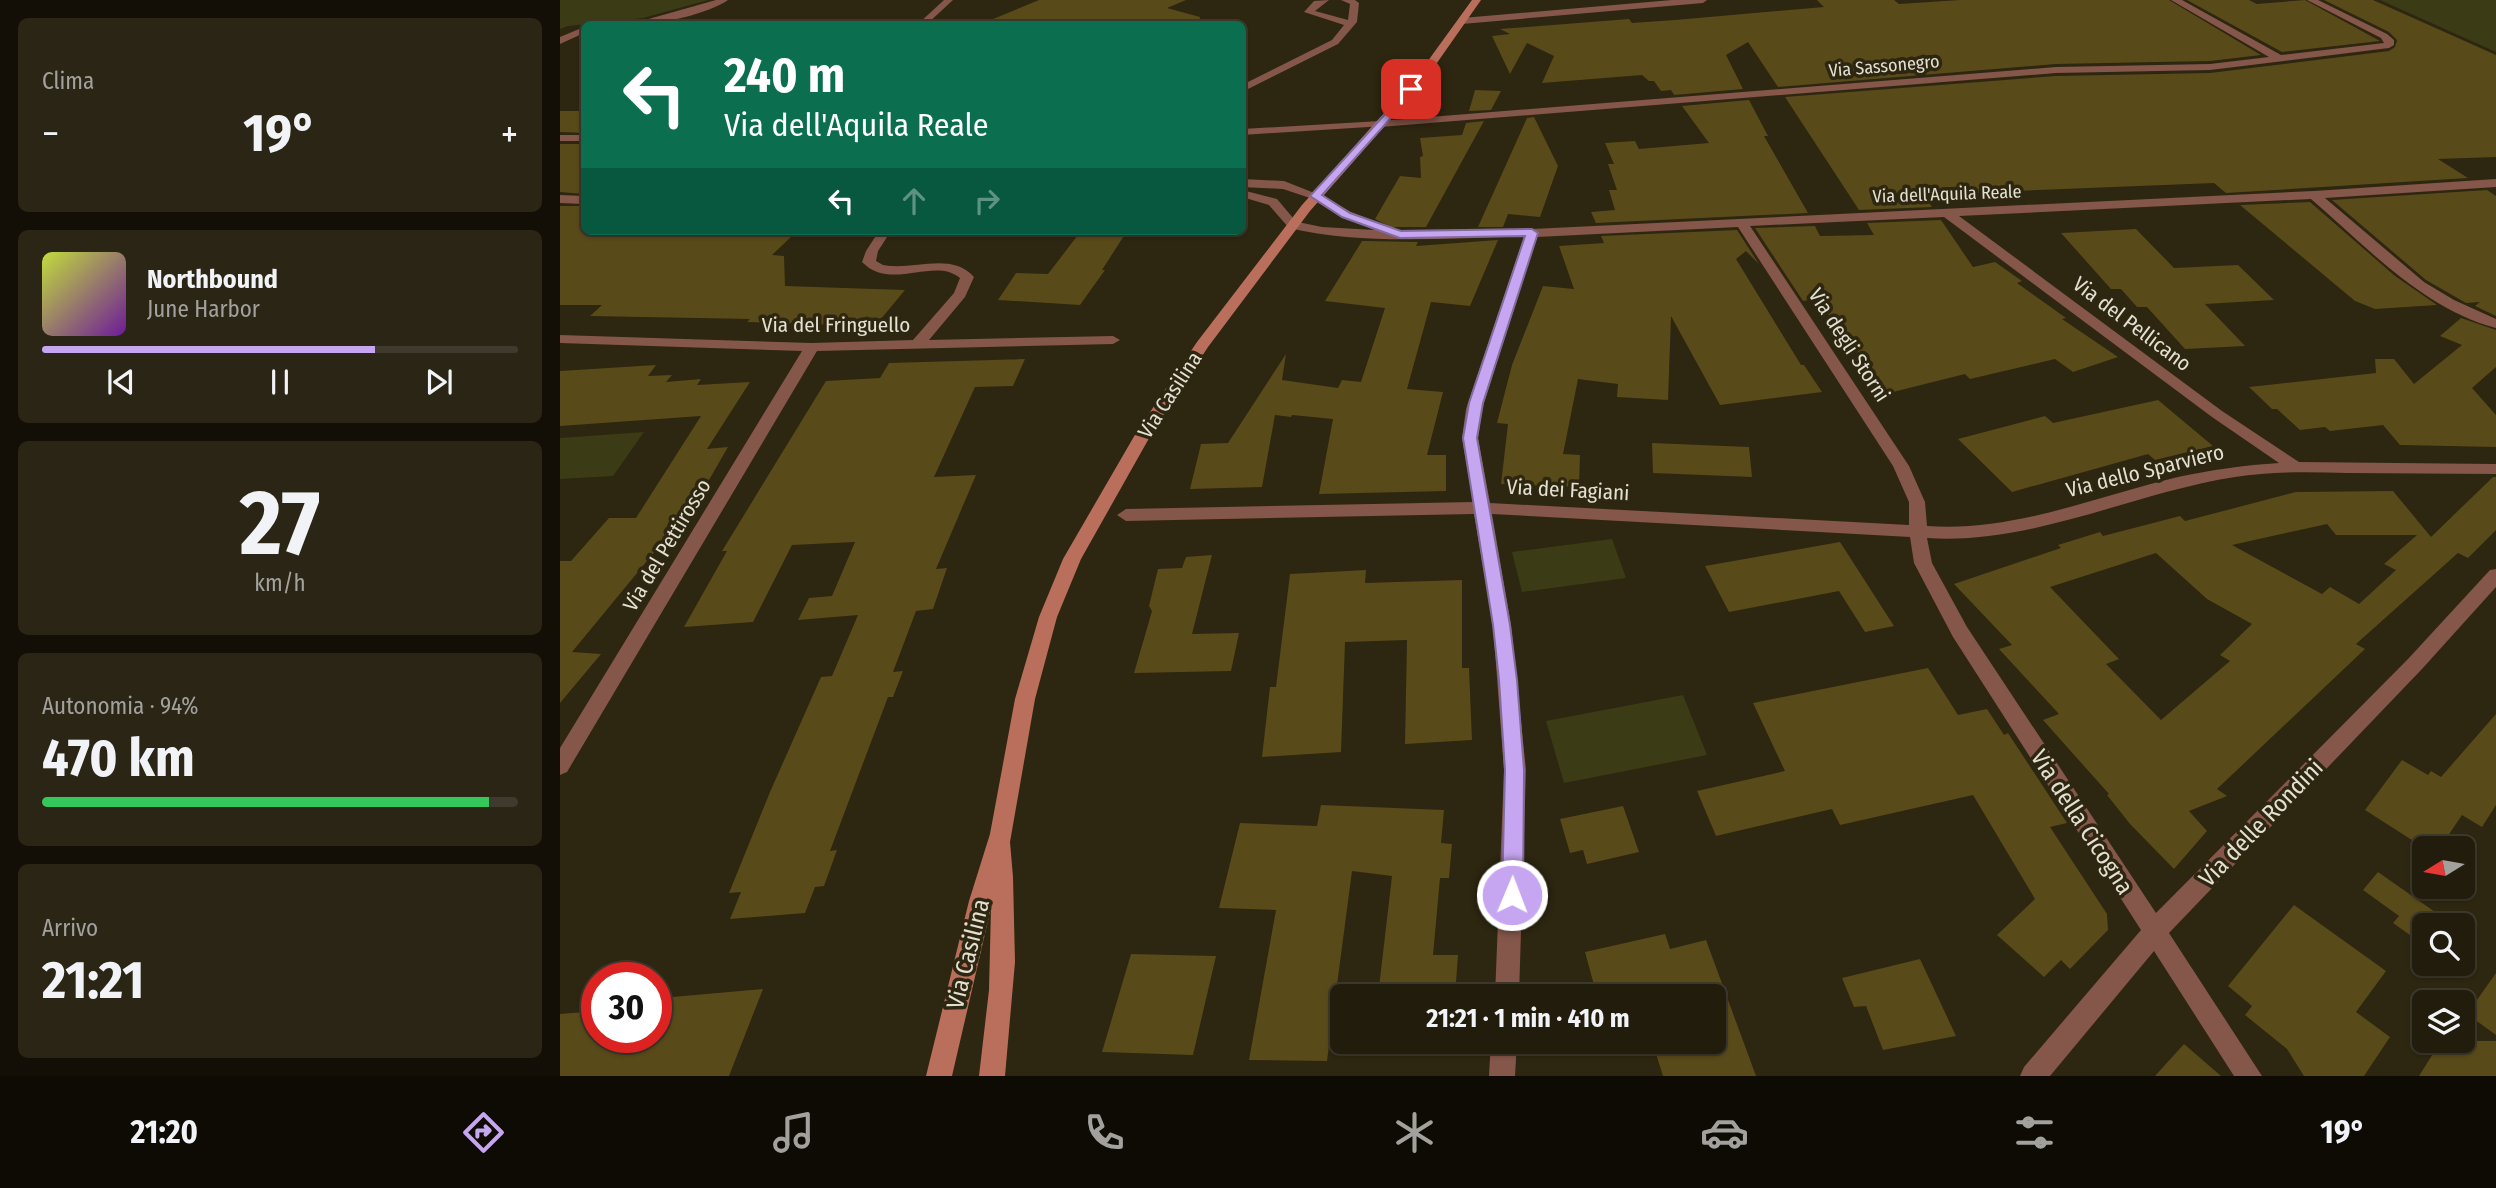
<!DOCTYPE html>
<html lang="it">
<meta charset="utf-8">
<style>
:root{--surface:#221c0c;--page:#2a2515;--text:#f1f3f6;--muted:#a2a19d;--line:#3f3a2d;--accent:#c6a6f0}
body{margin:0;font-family:"Fira Sans Condensed",sans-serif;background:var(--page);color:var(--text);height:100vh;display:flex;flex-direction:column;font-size:26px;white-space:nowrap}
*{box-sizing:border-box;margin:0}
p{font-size:23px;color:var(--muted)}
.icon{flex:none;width:38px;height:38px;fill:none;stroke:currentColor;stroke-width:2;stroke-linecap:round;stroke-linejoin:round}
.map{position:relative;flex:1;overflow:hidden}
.side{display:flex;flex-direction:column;gap:18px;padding:18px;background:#130f07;width:560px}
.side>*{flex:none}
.top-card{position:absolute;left:21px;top:21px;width:665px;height:214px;border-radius:10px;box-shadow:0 2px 5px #0004,0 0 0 2px var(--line);background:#0b6e4f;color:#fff;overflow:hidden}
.needle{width:46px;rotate:259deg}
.buttons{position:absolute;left:1852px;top:836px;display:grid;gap:14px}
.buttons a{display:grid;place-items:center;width:63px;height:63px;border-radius:10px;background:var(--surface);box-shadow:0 2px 5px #0004,0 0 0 2px var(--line);font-size:35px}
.speed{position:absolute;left:21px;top:962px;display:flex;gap:14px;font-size:35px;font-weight:700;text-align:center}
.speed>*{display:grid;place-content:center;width:91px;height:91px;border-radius:50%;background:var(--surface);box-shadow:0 2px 5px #0004,0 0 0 2px var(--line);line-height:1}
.speed .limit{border:10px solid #d22;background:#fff;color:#111}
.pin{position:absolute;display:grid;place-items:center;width:60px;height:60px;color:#fff;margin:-30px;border-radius:14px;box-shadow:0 4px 10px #0006}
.me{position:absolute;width:77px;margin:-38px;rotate:1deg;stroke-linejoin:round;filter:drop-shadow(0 0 5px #0008)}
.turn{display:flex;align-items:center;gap:24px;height:147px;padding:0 28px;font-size:32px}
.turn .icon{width:91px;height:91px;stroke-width:2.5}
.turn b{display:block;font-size:49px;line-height:60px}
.lanes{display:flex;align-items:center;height:66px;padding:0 28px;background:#0003;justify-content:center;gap:35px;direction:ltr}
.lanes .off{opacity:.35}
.big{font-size:52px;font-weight:700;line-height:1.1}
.side .widget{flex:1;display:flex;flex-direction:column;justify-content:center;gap:10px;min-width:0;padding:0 24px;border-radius:10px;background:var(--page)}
.side .dial{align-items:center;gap:0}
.dial b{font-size:91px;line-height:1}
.song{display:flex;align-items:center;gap:21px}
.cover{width:84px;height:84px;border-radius:10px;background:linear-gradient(135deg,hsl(70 70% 55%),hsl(280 70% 35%))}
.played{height:7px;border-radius:4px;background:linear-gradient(90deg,var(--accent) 70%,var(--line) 70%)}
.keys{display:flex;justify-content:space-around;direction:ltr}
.heat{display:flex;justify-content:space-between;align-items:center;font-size:38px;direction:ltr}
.charge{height:10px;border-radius:5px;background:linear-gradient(90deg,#34c759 94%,var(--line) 0)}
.trip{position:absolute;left:770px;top:984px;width:396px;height:70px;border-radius:10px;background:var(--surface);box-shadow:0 2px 5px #0004,0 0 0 2px var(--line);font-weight:700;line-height:70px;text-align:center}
.tab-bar{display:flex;height:112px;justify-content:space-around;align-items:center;background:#0e0b05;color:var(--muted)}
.tab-bar .icon{width:49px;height:49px}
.tab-bar .current{color:var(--accent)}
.tab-bar b{font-size:32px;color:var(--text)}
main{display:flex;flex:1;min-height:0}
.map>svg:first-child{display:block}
</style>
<main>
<section class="side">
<div class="widget"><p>Clima</p>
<div class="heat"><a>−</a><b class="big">19°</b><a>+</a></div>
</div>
<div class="widget">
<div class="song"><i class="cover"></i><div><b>Northbound</b><p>June Harbor</p></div></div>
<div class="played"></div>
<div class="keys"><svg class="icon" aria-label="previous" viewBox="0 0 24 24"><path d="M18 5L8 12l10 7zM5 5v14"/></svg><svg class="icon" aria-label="pause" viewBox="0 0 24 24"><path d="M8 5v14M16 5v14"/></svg><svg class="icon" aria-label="next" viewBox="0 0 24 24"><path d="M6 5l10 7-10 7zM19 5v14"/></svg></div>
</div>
<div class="widget dial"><b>27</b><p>km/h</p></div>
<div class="widget"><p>Autonomia · 94%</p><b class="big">470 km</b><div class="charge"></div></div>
<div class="widget"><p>Arrivo</p><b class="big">21:21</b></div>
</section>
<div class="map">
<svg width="1936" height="1076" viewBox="0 0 1936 1076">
<rect width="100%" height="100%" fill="#2d2610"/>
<!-- green -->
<g fill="#3b3c15">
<path d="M0 0H148L83 18 8 26 0 29Z"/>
<path d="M1820 0H1936V52Z"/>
<path d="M84 432 53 476 0 479V438Z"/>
<path d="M1052 539 1066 578 962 592 952 552Z"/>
<path d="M1123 695 1147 755 1004 783 986 721Z"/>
</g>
<!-- building -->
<g fill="#594a19" fill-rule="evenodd">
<path d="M479 0H626L607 8 640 17 639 24H421Z"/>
<path d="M1257 0H1334L1339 4 1400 0H1609L1701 55 1650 61 1496 64 1218 87 1188 42 1166 55 1183 89 1114 95 1111 90 1101 91 1094 81H1089L1082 75 982 83 994 56 967 43 950 74 932 36 950 34 940 29 1069 19 1072 23 1115 20 1264 7Z"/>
<path d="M1627 0H1689L1697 4 1745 0 1820 41 1722 52Z"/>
<path d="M1764 0H1813L1936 55V157L1878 159 1908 178 1666 193 1654 183 1455 191 1365 197 1372 207 1299 210 1225 97 1496 76 1650 73 1829 51 1835 47 1837 40 1829 32Z"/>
<path d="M915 90 941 91 931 110 909 111Z"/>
<path d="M1189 100 1208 136H1204L1248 213 1036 223 1031 212 1055 210 1049 190H1057L1048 164H1054L1045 143 1075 141 1079 149 1149 143 1122 106Z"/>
<path d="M0 111H24V133L0 132Z"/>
<path d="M974 117 998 166 980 217 948 214 943 227H918L967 118Z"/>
<path d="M924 121 866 227H831L815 219 840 176 861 178 860 157 863 156 860 138 902 135 906 123Z"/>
<path d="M24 144V194L0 192V144Z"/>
<path d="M1927 190 1936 196V316L1915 306 1920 302 1906 303 1866 280 1772 200Z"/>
<path d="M1750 202 1835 276 1877 305 1815 309 1795 301 1680 205Z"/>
<path d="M0 206H24V231H174L171 234 232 236 212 255 224 256 225 286 345 290 315 326 187 322 190 319 30 316 42 305H0Z"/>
<path d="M1381 220 1413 267 1435 262 1462 281 1457 283 1506 318 1502 319 1558 357 1513 372 1495 359 1410 379 1405 374 1325 394 1304 372 1311 370 1256 299 1243 301 1195 228 1255 226 1260 236 1314 235 1307 223Z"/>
<path d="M1576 229 1614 268 1678 265 1714 300 1645 304 1685 346 1625 349 1587 307H1577L1561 289H1551L1501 233Z"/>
<path d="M1177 230 1199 264 1186 251 1176 259 1241 365H1244L1262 392 1160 405 1111 316 1108 400 1057 397 1058 384 1018 379 1003 454 1020 455 1019 487 941 484 948 424 937 423 952 365 983 286 1014 289 999 246 1044 243 1041 236Z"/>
<path d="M521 231H567L542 270H545L520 305 438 300 456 273 488 274Z"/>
<path d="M938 240 910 306 871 302 847 389 883 392 867 455H886V491L759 494 773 419 732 415 731 417 715 415 702 487 630 489 641 444 668 443 726 354 722 380 778 388 782 380 801 382 825 308 765 301 802 241 858 242 856 246Z"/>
<path d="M1901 318 1936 330V367L1912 388 1936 415V447L1840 445 1823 425 1770 431 1765 427 1740 430 1717 409H1712L1689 387 1816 373 1815 359H1834L1854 384 1902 345 1880 336Z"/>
<path d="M465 359 453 386 415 387 374 477 416 475 376 569 387 568 373 609 356 611 333 672 343 671 333 697H328L270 851 277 850 264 886 255 887 245 913 170 919 181 892 169 893 210 792 261 677 272 676 298 615 238 620 249 598 272 596 295 542 232 545 193 622 124 627 167 551H162L266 381 320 378 329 363Z"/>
<path d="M96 365 88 376 112 375 106 382 141 379 137 385 190 382 147 449 168 447 138 499 12 652 41 654 0 703V561H11L49 518H76L141 416 0 426V371Z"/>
<path d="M1598 400 1653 446 1595 460 1588 454 1452 492 1398 439 1485 416 1493 423Z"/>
<path d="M1092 443 1189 447 1192 477 1093 473Z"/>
<path d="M1933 477H1936V530L1908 558 1898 553 1796 644 1805 649 1657 789 1667 796 1629 811 1647 831 1614 869 1570 824 1547 795 1549 794 1483 720 1499 714 1439 649 1452 645 1394 584 1501 548 1498 545 1540 532 1543 536 1620 516 1625 521 1736 492 1833 491 1871 537ZM1767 524 1776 535H1857L1824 564 1836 570 1799 604 1770 587 1762 594 1672 545ZM1596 553 1647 599 1692 624 1660 655 1670 661 1601 720 1546 664 1559 659 1490 587Z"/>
<path d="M1280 542 1334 626 1305 632 1279 591 1169 612 1145 566Z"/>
<path d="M652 555 632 634 679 633 671 671 574 673 592 611 589 606 598 569 622 568 626 557Z"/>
<path d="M806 570 805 583 902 580V668H909L912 740 845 744 847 640 785 642 781 752 702 757 710 687H716L730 574Z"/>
<path d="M1368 668 1398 715 1427 709 1444 735 1448 733 1507 823 1490 827 1547 914 1548 930 1510 969 1501 960 1484 977 1437 935 1475 899 1413 795 1280 825 1272 809 1156 836 1137 791 1225 771 1193 703Z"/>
<path d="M1936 714V805L1922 827 1902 815 1879 849H1866L1805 810 1842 760 1868 775 1871 771 1881 777Z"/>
<path d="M761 805 884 810 881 843 892 844 889 878H880L873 955H898L895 996H818L832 876 792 871 767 1061 689 1060 716 910 659 908 680 823 757 826Z"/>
<path d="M1063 806 1079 852 1027 864 1023 850 1010 853 1000 819Z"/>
<path d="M1818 872 1895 926H1864V945L1833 923 1839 916 1803 890Z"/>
<path d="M1734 905 1826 971 1796 1012 1830 1037 1804 1076H1744L1727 1049 1685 1015 1692 1006 1668 986Z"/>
<path d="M1105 934 1110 949 1146 940 1196 1076H1103L1092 1041H1153V996H1037L1025 952Z"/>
<path d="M571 954 656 956 633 1055 542 1052Z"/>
<path d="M1360 959 1396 1036 1323 1050 1306 1006 1294 1007 1282 978Z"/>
<path d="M1936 973V1035L1907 1014Z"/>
<path d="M203 989 169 1076H0V1014L37 1011V1038H96V1009L101 998Z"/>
<path d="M1881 1041H1936V1076H1859Z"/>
<path d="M1624 1044 1661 1076H1595Z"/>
</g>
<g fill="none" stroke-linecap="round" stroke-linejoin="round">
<!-- minor -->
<g fill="#85564a" fill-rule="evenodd">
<path d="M156 0H168C148 14 96 26 71 24Z"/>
<path d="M384 0H393L367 24H358Z"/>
<path d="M769 0 755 11 788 20 790 4 781 0H795L799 3 797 22 778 44 682 92V85L772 40 784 25 744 12 754 1Z"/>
<path d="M1611 0H1622L1721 55 1824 43 1821 38 1747 0H1758L1827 34 1834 40V45L1829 48 1650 70 1496 73 820 127 815 124 820 121 1496 67 1650 64 1709 57Z"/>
<path d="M24 27V33L0 44V37Z"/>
<rect x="0" y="135" width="24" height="6"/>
<path d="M1936 179V187L1765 198 1864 282 1894 300 1936 319V328C1863 309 1806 246 1751 199L1399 216 1662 411 1739 462 1936 464V474C1886 474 1836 473 1787 473 1750 472 1711 471 1675 477 1572 493 1473 545 1367 538L1372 563 1407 627 1596 913 1848 659 1930 570 1936 569V587L1862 669 1609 933 1702 1076H1674L1594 951 1490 1076H1460L1464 1067 1581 930 1393 637 1354 563 1350 537 932 514 951 625 966 770 959 996H935L944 770 933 625 914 514 566 521 557 515 566 509 913 502 902 438 906 409 964 237C887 237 804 246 729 228V222L733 221 762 227 815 230 783 218 752 199V193L756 192 791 212 827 226 829 230 972 229 1754 191ZM1384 217 1652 417 1719 463C1684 465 1651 470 1618 477 1534 497 1454 532 1367 526L1365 502 1349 466 1190 226ZM1178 227 1333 466 1349 502V525L930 503 918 438 922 409 977 237Z"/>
<path d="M319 231H331L318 251 316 261 323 265C353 271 391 251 414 277L405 297 369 340 553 336 560 340 553 344 257 351 7 772 0 775V748L242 351 0 343V335L252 343 353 340 394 293 400 278C374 256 331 292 302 262L306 251Z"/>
<path d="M931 1041H957L955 1076H929Z"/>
</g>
<!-- tertiary -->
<g fill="#85564a" fill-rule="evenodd">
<path d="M1112 0H1147L1143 3 902 24 897 21 902 18Z"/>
<path d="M820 121 825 124 824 126 682 135V129Z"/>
<path d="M682 179 724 181 762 196 756 200 723 189 682 187Z"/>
<path d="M682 190 717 199 739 225 733 229 729 228 709 205 682 197Z"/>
<path d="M0 195 24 196V204L0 203Z"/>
</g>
<!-- secondary -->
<path fill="#ba6f5c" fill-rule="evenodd" d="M912 0H921L865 80 750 211 648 347 592 433 521 559 497 617 475 699 450 842 453 877 455 962 445 1076H419L429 990 431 908 392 1076H366L409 901 430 834 455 699 479 617 503 559 576 433 637 342 742 205 857 76Z"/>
</g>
<!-- route -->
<path fill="#c6a6f0" stroke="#816c9c" stroke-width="2" d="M851 86 856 89 855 91 762 195 790 213 841 231 972 229 978 233 923 403 917 438 950 625 957 680 964 770 963 895 960 902 952 905 945 902 942 895 945 770 939 680 933 625 903 438 909 403 965 236 840 238 782 217 750 196Z"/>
<g text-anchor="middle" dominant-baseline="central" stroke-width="7" stroke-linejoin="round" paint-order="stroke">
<!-- far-street labels -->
<g font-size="18" fill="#e3dfd1" stroke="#2d2610">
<text transform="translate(1324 66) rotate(-5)">Via Sassonegro</text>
<text transform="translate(1387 194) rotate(-2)">Via dell'Aquila Reale</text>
</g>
<!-- street labels -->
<g font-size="21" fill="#e3dfd1" stroke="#2d2610">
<text transform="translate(1572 324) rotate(37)">Via del Pellicano</text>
<text x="276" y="325">Via del Fringuello</text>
<text transform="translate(1289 345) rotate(57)">Via degli Storni</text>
<text transform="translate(610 395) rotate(-57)">Via Casilina</text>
<text transform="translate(1585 471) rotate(-14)">Via dello Sparviero</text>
<text transform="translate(1008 490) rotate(3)">Via dei Fagiani</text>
<text transform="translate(107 545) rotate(-59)">Via del Pettirosso</text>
</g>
<!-- near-street labels -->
<g font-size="24" fill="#e3dfd1" stroke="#2d2610">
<text transform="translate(1522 822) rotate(57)">Via della Cicogna</text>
<text transform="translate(1701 823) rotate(-46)">Via delle Rondini</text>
<text transform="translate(408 954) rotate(-76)">Via Casilina</text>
</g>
</g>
</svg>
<div class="buttons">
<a><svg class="needle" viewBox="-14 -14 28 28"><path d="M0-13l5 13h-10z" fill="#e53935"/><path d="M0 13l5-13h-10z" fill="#a2a19d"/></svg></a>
<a><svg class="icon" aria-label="search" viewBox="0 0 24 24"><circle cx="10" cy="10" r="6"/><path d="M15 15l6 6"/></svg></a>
<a><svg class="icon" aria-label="layers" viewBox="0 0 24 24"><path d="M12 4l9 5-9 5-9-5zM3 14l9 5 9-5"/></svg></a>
</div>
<div class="speed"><div class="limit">30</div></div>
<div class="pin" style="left:851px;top:89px;background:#d93025"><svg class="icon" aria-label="arrive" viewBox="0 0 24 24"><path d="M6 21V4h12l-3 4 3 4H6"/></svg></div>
<svg class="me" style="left:952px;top:895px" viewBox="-20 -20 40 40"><circle r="17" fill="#c6a6f0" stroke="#fff" stroke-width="3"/><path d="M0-11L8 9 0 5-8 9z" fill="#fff"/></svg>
<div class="trip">21:21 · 1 min · 410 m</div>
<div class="top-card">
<div class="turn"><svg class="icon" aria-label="left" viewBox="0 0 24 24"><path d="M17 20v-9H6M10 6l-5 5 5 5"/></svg><div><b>240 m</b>Via dell'Aquila Reale</div></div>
<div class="lanes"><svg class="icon" aria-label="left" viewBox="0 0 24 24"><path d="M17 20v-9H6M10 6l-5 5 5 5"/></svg><svg class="icon off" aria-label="ahead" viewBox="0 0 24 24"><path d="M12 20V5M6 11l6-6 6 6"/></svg><svg class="icon off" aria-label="right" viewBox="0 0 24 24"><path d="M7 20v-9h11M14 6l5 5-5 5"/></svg></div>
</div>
</div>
</main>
<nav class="tab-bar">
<b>21:20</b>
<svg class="icon current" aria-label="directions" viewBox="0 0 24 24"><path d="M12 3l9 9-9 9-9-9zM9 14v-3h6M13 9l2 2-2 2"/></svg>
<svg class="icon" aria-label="music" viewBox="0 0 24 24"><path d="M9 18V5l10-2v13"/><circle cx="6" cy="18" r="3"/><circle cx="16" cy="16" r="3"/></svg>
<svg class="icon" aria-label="phone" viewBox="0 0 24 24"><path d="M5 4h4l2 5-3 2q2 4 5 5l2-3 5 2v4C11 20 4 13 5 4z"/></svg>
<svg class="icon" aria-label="climate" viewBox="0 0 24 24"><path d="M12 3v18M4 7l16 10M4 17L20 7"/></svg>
<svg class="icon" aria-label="car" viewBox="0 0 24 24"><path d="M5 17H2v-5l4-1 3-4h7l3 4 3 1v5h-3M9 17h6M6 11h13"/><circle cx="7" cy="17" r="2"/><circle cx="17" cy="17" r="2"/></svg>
<svg class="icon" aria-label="filters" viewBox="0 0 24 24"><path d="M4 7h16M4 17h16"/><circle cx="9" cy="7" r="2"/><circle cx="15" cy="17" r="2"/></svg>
<b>19°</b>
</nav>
